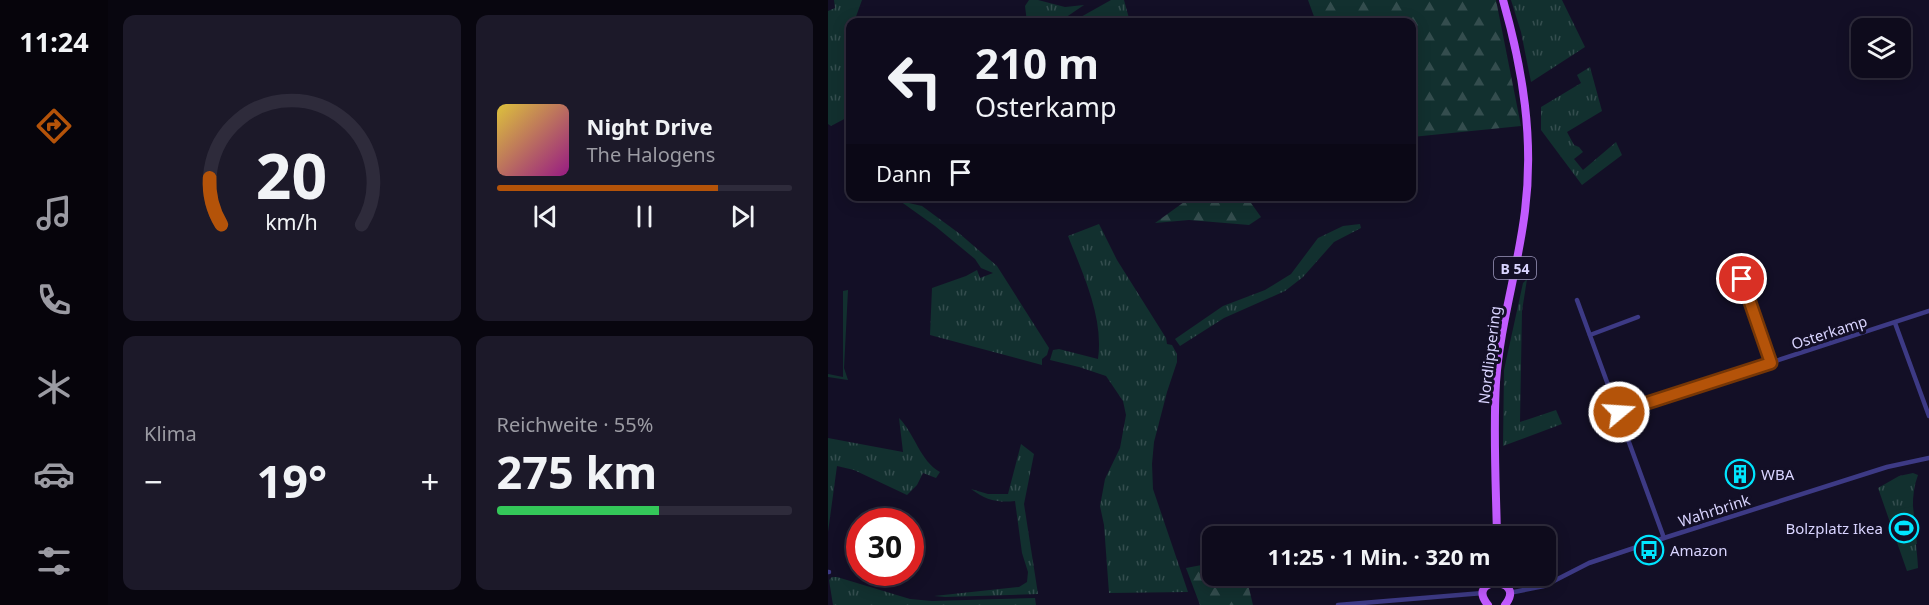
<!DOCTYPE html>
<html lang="de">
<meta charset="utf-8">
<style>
:root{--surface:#0e0b1c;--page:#1c1929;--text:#f1f3f6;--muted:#9b9ba3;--line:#2e2b3b;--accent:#b45309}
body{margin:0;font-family:"Noto Sans",sans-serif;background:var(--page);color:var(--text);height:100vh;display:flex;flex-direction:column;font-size:22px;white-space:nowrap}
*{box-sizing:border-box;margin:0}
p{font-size:20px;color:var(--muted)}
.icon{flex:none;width:33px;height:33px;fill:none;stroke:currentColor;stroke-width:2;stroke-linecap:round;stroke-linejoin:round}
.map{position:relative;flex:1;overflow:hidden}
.panel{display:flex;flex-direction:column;gap:15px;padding:15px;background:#08060f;width:720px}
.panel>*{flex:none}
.guide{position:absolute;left:18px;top:18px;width:570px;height:183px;border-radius:12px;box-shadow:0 3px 15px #0003,0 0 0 2px var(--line);background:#0e0b1c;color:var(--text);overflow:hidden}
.buttons{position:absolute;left:1023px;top:18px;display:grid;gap:12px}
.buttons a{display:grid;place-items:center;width:60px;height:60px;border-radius:12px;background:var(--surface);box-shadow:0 3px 15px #0003,0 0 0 2px var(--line);font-size:30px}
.speed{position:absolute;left:18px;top:508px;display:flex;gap:12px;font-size:30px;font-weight:700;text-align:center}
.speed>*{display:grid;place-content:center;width:78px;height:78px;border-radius:50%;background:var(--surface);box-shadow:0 3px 15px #0003,0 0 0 2px var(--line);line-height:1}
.speed .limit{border:9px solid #d22;background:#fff;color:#111}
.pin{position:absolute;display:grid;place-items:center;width:51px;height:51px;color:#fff;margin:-26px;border:3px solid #fff;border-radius:50%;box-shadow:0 2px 6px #0007}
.me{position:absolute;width:66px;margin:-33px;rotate:72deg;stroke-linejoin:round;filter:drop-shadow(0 0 4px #0008)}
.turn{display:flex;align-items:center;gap:21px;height:126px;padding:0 30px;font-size:27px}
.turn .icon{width:78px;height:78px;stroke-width:2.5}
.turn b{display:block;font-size:42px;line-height:51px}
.then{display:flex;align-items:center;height:57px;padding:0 30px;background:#0003;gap:12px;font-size:22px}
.big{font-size:45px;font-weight:700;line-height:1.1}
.panel .tile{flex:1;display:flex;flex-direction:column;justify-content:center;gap:9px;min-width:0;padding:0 21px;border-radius:12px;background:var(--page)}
.panel .dial{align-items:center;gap:0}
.dial svg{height:156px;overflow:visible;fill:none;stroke:var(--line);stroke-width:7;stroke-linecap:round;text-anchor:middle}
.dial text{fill:var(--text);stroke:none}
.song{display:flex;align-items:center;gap:18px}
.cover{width:72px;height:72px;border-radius:9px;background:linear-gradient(135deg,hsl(50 70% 55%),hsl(310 70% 35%))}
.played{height:6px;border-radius:3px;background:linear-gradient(90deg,var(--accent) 75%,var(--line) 75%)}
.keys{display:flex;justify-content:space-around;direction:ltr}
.heat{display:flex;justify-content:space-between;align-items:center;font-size:33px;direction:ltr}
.charge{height:9px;border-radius:4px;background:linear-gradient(90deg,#34c759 55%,var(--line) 0)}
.panel .tiles{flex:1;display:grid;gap:15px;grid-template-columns:repeat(2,1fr)}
.trip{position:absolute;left:374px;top:526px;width:354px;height:60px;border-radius:12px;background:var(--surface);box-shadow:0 3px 15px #0003,0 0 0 2px var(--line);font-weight:700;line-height:60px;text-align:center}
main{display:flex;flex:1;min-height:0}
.tabs{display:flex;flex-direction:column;width:108px;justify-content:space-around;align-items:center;background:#06040b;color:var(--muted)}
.tabs .icon{width:42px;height:42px}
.tabs .selected{color:var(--accent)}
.tabs b{font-size:27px;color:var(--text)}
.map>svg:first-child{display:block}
</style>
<main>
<nav class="tabs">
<b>11:24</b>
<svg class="icon selected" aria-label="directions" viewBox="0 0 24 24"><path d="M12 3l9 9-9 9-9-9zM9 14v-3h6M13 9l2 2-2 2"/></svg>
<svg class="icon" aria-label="music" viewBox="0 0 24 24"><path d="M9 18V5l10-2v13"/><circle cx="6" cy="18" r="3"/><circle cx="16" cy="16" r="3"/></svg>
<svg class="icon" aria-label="phone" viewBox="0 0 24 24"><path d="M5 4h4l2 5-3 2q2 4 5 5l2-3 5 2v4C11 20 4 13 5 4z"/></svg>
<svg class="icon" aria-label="climate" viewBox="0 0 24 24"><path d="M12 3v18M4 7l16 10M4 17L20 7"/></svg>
<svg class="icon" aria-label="car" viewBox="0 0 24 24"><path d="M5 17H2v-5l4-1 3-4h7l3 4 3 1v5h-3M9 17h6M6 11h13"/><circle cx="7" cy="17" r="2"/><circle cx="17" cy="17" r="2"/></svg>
<svg class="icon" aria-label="filters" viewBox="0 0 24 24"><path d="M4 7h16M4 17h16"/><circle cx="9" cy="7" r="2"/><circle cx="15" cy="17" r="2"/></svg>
</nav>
<section class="panel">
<div class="tiles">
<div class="tile dial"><svg viewBox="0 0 100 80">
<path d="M14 69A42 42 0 1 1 86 69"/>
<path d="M14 69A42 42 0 0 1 8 45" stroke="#b45309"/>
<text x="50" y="56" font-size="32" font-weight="700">20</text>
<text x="50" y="72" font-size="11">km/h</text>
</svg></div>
<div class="tile">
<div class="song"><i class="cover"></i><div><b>Night Drive</b><p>The Halogens</p></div></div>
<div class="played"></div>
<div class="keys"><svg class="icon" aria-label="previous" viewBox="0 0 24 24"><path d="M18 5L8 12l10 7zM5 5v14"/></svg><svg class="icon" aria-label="pause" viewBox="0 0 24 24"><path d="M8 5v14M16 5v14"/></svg><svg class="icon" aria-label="next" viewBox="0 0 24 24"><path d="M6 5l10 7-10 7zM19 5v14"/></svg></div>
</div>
<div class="tile"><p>Klima</p>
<div class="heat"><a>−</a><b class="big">19°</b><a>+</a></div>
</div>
<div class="tile"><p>Reichweite · 55%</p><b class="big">275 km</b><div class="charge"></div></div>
</div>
</section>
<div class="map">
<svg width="1101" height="605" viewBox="0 0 1101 605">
<defs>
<pattern id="grass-tufts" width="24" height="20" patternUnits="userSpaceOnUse" patternTransform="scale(1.5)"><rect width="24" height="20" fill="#12302f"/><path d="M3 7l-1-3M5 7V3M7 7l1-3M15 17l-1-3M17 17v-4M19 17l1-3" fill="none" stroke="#344d4e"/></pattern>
<pattern id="forest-firs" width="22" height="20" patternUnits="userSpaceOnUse" patternTransform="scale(1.5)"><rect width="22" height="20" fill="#12302f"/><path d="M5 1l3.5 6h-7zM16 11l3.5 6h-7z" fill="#344d4e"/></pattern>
</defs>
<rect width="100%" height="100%" fill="#130f26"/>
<!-- grass -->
<g fill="url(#grass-tufts)">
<path d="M6 0H34L26 22H22V33L17 49 22 73V116L3 126 0 124V11L7 8Z"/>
<path d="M201 0H210L237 7 256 5 231 22H199L197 6Z"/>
<path d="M283 0H296L302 22H253L251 18Z"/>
<path d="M683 0H734L757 47 703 82 693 32Z"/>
<path d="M762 67 774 111 739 132 746 145 751 147 755 152 746 159 755 170 788 142 794 155 754 185 713 130V107L753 83 749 75Z"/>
<path d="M72 201 94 206 132 234 169 266 221 348 219 355 214 359V365L102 335 104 288 138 276 149 270 152 278 165 273 153 268 147 259 107 226Z"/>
<path d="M271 224 289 260 338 338 339 344 344 345 349 354V362L339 392 326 442 324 464 325 489 360 592 281 593 276 525 272 506 277 479 292 448 298 415 295 401 278 376 251 367 222 360 225 350 231 349 270 359C276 318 255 274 240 236Z"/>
<path d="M532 224 533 228 506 242 475 277 457 291 396 318 352 346 347 339 395 306 437 290 463 274 490 238 515 226Z"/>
<path d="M699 279 694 311 692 422 728 410 734 424 675 446 676 370 695 283Z"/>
<path d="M20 290 16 368 20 380 0 377V374L15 377V291Z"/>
<path d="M71 418C87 434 92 461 112 472L108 478 95 473 89 485 79 495 26 470 9 466 0 532V438L75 452Z"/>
<path d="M193 444 206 454 196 504 210 594 117 597 106 596 191 587 199 582 200 572 194 553 187 501C169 503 158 500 143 489L160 494H180Z"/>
<path d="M1085 473 1090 475C1079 503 1089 538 1090 568L1079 571 1050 488 1071 476Z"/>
<path d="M4 577H9L82 599 104 601 207 598 208 605H5L1 580Z"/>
</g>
<!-- forest -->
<g fill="url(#forest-firs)">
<path d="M480 0H668L693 126 584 137V22H488Z"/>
<path d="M363 197H431L423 203 433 217 421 225 361 220 327 223Z"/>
<path d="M384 563V576H418L425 605H372L358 568Z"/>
</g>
<!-- pitch -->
<path fill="#12302f" d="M1085 506 1089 544 1072 548 1060 512Z"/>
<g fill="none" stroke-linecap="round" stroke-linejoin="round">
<!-- street -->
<g stroke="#3d3a85" stroke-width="4.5">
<path d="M914 279 943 363"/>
<path d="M749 300 836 538"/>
<path d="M1067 323 1101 416"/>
<path d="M762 335 810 317"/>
<path d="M791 412 1101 311"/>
<path d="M0 572H1"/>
<path d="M681 593 716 586 761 563 836 538 1059 467 1101 458"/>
<path d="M510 605 655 593"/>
</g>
<!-- primary -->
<g stroke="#c25bff" stroke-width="8">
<path d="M669 537C668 486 665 433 668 382 672 324 690 269 697 211 706 139 695 70 675 0"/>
<path d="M660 605C636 576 700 576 677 605"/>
</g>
</g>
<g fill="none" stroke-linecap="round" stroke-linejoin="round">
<!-- route casing -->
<g stroke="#753606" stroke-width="15">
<path id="route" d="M791 412 943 363 914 279"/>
</g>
<!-- route -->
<use href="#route" stroke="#b45309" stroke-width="10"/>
</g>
<!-- icons -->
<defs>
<g id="building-ring" transform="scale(1.5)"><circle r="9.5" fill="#130f26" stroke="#00e5ff" stroke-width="1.5"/><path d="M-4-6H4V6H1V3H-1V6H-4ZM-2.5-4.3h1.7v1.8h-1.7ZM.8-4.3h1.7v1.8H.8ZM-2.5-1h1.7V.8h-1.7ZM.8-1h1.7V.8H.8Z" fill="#00e5ff"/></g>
<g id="stadium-ring" transform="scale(1.5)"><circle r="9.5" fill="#130f26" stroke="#00e5ff" stroke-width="1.5"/><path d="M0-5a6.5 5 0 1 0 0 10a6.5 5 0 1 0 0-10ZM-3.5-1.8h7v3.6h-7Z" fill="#00e5ff"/></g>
<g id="bus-ring" transform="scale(1.5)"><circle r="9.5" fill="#130f26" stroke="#00e5ff" stroke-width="1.5"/><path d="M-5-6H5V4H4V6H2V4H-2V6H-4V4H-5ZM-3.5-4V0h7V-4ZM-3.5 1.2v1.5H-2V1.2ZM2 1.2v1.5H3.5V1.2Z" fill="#00e5ff"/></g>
</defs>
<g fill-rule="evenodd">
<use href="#building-ring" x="912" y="474"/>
<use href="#stadium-ring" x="1076" y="528"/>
<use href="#bus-ring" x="821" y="550"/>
</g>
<g text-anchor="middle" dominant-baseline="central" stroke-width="6" stroke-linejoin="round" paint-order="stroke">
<!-- shield labels -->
<rect fill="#130f26" stroke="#9e99be" stroke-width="1.5" x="666" y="257" width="42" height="22" rx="4.5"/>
<g font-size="14" font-weight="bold" fill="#d9d4ff">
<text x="687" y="268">B 54</text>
</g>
<!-- street labels -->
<g font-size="15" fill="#d9d4ff" stroke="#130f26">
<text transform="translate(1001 332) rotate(-18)">Osterkamp</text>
<text transform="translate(661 355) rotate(-83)">Nordlippering</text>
<text transform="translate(886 510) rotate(-18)">Wahrbrink</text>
</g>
<!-- poi labels -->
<g font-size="15" fill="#d9d4ff" stroke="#130f26" text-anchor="start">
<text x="933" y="474">WBA</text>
<text x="1055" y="528" text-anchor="end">Bolzplatz Ikea</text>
<text x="842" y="550">Amazon</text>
</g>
</g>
</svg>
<div class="buttons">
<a><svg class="icon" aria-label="layers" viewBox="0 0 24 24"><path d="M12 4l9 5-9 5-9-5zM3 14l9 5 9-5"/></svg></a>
</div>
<div class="speed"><div class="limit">30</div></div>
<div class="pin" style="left:914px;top:279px;background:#d93025"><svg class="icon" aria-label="arrive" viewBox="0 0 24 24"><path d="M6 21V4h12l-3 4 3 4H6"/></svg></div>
<svg class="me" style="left:791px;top:412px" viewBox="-20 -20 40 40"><circle r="17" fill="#b45309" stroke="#fff" stroke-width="3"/><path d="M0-11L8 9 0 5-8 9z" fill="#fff"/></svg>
<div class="trip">11:25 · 1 Min. · 320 m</div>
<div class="guide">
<div class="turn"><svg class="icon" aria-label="left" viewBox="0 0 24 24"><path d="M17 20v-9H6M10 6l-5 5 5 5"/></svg><div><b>210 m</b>Osterkamp</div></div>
<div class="then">Dann<svg class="icon" aria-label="arrive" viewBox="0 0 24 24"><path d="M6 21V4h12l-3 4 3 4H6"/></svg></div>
</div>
</div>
</main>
